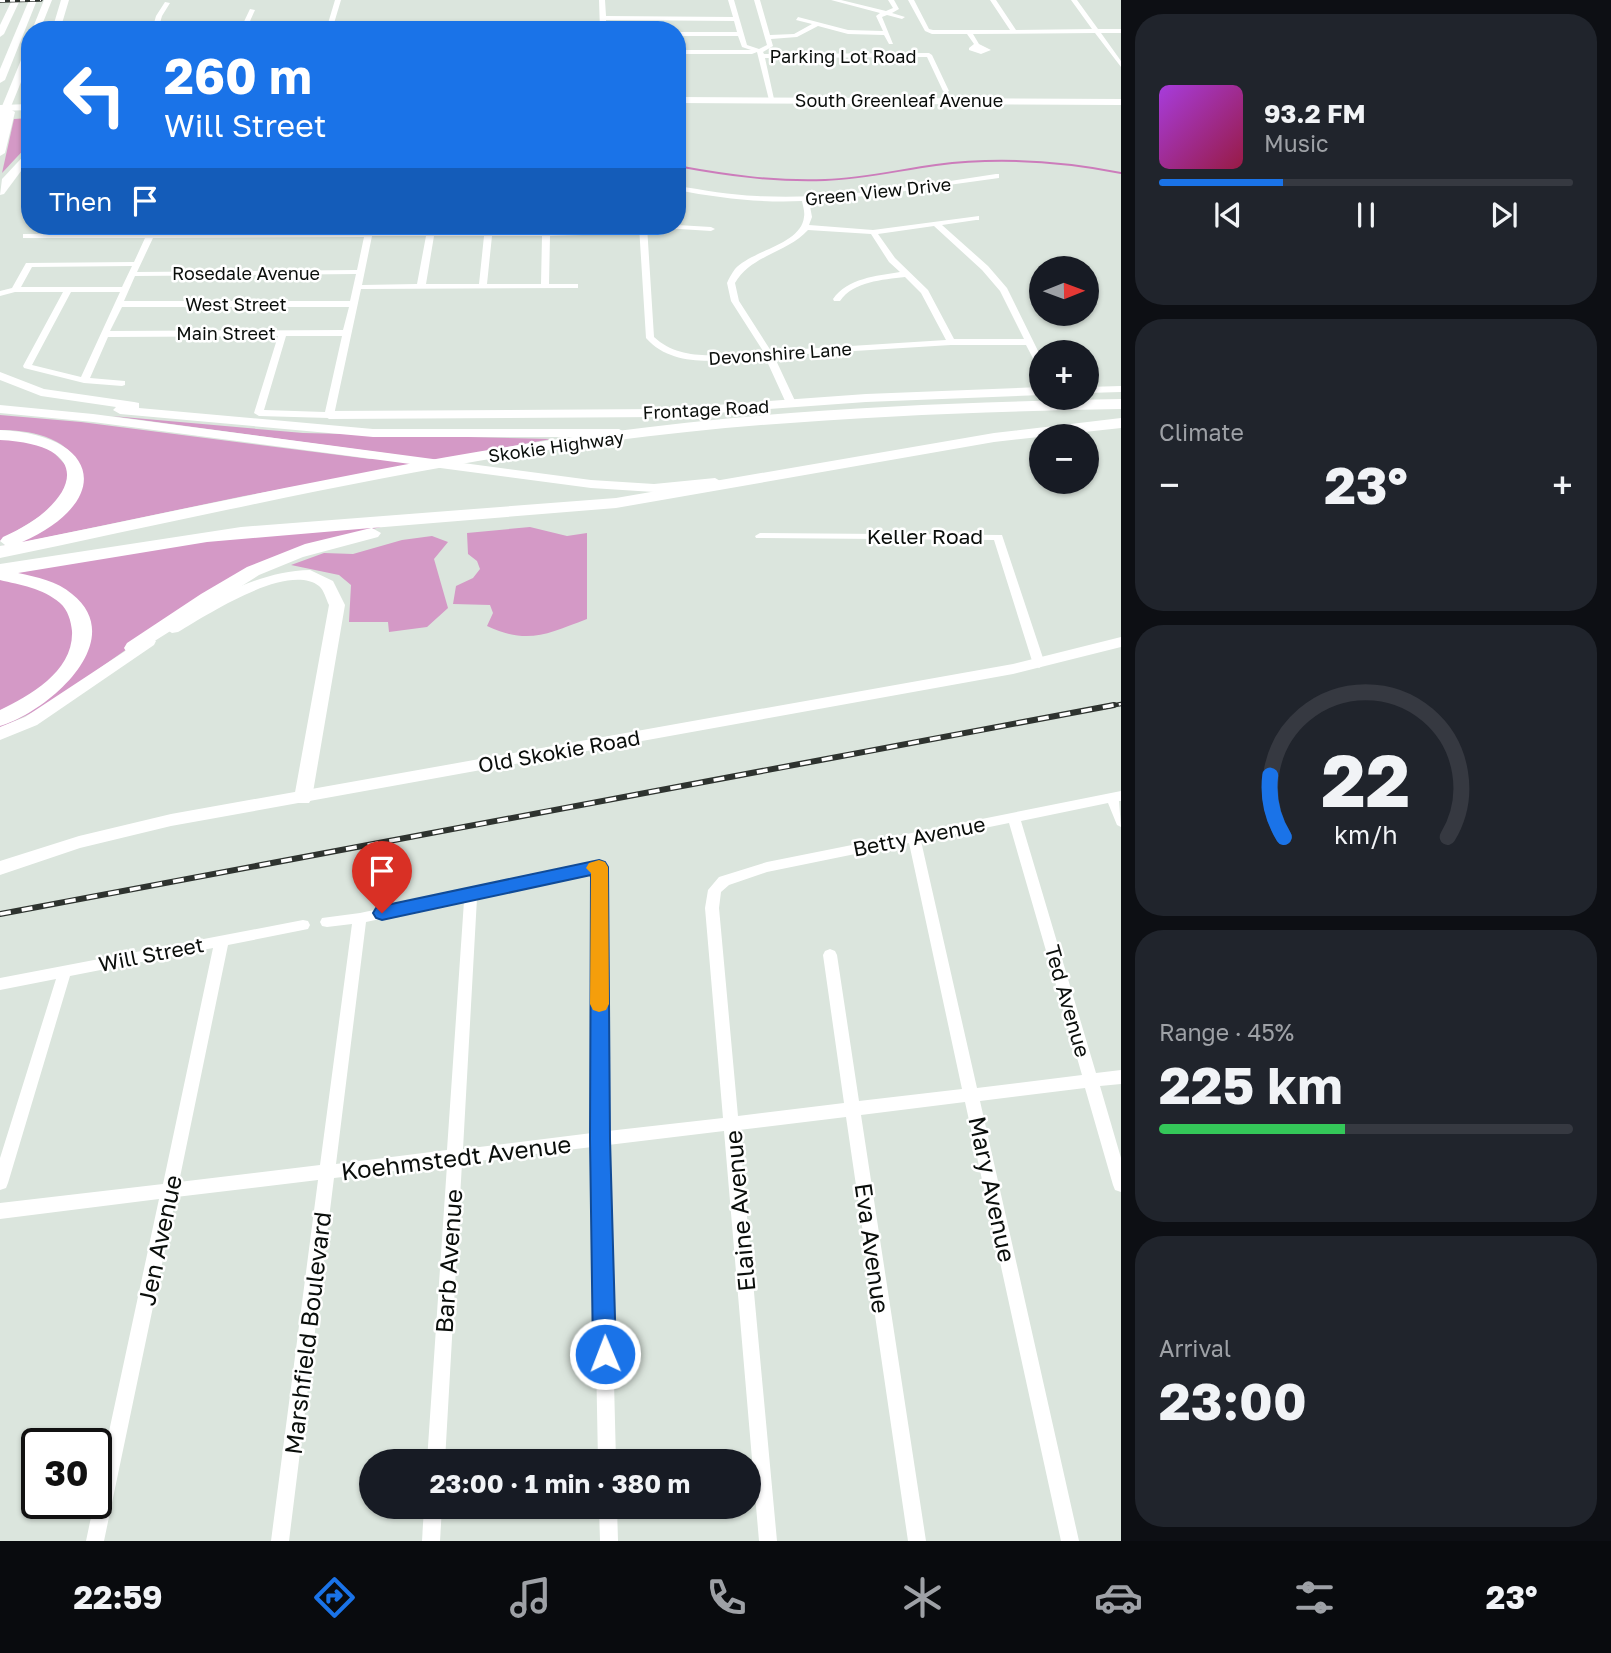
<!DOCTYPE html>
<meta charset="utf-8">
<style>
:root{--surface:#171b24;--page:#20242c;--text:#f1f3f6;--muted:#9ea1a6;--line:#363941;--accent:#1a73e8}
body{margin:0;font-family:"Golos Text",sans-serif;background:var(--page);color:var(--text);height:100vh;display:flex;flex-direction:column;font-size:26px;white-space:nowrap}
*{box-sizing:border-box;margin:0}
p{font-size:23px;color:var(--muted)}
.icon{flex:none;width:38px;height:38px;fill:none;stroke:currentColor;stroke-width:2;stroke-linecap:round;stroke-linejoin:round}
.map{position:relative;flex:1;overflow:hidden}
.panel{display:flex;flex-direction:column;gap:14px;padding:14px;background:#0d0f14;width:490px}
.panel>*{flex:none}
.guide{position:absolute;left:21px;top:21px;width:665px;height:214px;border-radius:28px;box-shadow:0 2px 5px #0004;background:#1a73e8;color:#fff;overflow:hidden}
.needle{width:46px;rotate:89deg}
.buttons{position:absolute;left:1029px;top:256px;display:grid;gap:14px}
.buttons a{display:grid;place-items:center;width:70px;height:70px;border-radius:50%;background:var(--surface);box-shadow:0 2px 5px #0004;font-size:35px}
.speed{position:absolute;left:21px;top:1428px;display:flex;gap:14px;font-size:35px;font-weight:700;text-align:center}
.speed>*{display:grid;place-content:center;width:91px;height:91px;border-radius:50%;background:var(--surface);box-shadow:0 2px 5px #0004;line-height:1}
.speed .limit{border:4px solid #111;border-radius:10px;background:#fff;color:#111}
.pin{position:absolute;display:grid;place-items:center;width:60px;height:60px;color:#fff;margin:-72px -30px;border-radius:50% 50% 50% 0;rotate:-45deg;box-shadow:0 0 7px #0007}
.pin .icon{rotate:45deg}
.me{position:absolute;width:77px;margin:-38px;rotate:359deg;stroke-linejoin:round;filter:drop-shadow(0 0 5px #0008)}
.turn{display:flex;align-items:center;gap:24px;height:147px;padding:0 28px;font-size:32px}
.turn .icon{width:91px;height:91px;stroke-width:2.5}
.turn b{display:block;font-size:49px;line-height:60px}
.then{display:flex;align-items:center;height:66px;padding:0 28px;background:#0003;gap:14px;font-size:26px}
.big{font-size:52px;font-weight:700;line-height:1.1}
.panel .tile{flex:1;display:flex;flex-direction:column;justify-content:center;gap:10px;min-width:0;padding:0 24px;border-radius:28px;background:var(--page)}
.panel .dial{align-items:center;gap:0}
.dial svg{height:182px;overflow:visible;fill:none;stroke:var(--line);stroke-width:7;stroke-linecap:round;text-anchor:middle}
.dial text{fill:var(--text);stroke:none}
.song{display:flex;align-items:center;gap:21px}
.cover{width:84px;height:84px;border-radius:10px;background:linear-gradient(135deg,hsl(280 70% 55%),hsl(340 70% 35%))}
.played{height:7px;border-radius:4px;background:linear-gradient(90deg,var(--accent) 30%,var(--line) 30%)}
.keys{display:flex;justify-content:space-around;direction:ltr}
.heat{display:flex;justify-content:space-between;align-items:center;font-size:38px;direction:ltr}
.charge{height:10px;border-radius:5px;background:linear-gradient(90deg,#34c759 45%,var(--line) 0)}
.trip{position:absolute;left:359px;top:1449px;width:402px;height:70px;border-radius:35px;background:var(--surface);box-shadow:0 2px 5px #0004;font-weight:700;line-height:70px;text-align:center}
.tabs{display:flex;height:112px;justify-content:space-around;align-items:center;background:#090b0e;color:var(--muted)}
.tabs .icon{width:49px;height:49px}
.tabs .selected{color:var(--accent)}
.tabs b{font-size:32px;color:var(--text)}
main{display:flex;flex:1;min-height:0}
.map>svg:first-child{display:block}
</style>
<main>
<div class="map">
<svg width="1121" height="1541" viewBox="0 0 1121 1541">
<rect width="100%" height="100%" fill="#dbe5dd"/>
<!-- green -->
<g fill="#d499c6">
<path d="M30 118V143L2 173 14 119Z"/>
<path d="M0 415 81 422 370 459 391 454 112 416 303 433 551 439 244 496 0 547 42 529 79 466C67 436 28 430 0 430Z"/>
<path d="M0 436 46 444 72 472 62 503 0 541Z"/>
<path d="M385 526 313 543 205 594 46 706 0 728V721L57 690 86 613C71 585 44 580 15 573L194 542Z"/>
<path d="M530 527 567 536 587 533V619C547 634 528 645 487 626L493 613 490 605 453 604 456 586 473 578 480 569 477 561 468 554 467 533Z"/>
<path d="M432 536 448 542 434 559 448 608 427 627 389 632 388 622H349L351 585 339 575 291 565 324 553 353 554 402 540Z"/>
<path d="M0 580 19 581 64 599 80 634 60 675 0 714Z"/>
</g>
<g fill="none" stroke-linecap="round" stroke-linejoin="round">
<!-- stream -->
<path stroke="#cc7cbb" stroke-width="2" d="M677 166C726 175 775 182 825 180 862 179 899 170 936 165 998 157 1060 161 1121 173"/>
<!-- street -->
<g fill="#fff" fill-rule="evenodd">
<path d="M335 0H341L332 30H326Z"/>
<path d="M599 0H605L606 16 733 17 728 0H734L747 45 759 49 767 45 754 0H760L770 35 794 34 812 24 796 20 798 17 848 30 883 31 876 16 880 13 831 0H841L886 11 893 8 888 0H894L899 9 892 13 905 17 902 19 887 15 882 17 893 44H889L884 35 848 34 818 26 797 37 771 39 773 46 763 52 764 54 929 53 932 55 949 91 946 93 943 91 927 57 765 58 774 99 769 100 757 52 752 54H677V50H751L742 47 738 36H677V32H737L734 21 606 20V30H600Z"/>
<path d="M908 0H914L929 29 933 30H1010L990 0H996L1016 30 1092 29 1071 0H1077L1098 29H1121V33H1101L1121 61V67L1095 33 973 34 979 44 991 50 981 54 969 50V48L974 44 967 34H932L925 31Z"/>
<path d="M165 2 170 3 162 16 158 30H152L156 16Z"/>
<path d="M250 9 255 10 246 30H240Z"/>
<path d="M996 174H999V178L876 195 809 201 812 217 809 225 873 230 979 216V220H976L942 225 988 266 1007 288 1041 357V369L1037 366 1026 345H951L774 356 796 403 791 406 786 403 765 357C726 359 675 371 646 338L639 226H647L654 337C683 364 727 354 763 351L731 301 727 283C729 278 732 273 735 269 752 250 801 245 804 217 805 212 803 206 802 201 760 203 718 198 677 190V186C704 190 730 195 757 196 837 200 917 186 996 174ZM934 226 982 270 1000 291 1024 339H954L928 290 895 258 878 234ZM808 230 871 234 889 262 900 272C876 276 848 278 833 299L834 301H840C854 281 882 280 905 277L921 293 946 340 771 351 739 301 735 283C751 255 787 253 808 230Z"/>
<path d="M677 225 711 227 715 229 711 231 664 228 660 226Z"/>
<path d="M150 226H158L155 233 365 232 367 226H370L374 228 373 232 584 231 588 233 584 235 550 236 549 284H578V288H575L361 289 334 415 329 418 259 416 254 413 278 336 108 337 90 378 125 381V385L122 386 84 383 24 368 23 366 63 292H15L0 296V291L12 288 26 263 134 262 145 238H23V234L147 233ZM372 236H426L417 284 362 285ZM434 236H484L479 284H426ZM492 236H542L541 284H487ZM364 237 357 270 137 272 153 238ZM132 266 122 287H21L32 267ZM356 274 350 301H124L135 276ZM71 292H120L81 377 32 365ZM122 307H349L343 330 110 331ZM286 336H342L325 412 264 410Z"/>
<path d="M760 533 1002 535 1045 664 1039 668 1033 664 994 540 756 538 755 536Z"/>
<path d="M1121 791V801H1119L1121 827 1117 825 1108 803 1021 821 1096 1073 1121 1070V1084L1100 1086 1121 1158V1192L1115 1190 1113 1185 1085 1088 980 1101 1079 1541H1061L965 1102 861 1115 926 1541H908L846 1117 739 1130 777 1541H759L724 1131 608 1145 616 1461H598L592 1147 462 1163 445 1461H427L447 1165 334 1178 289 1541H271L318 1180 176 1197 104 1541H86L94 1503H96V1492L159 1199 0 1219V1203L163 1184 213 948 70 976 8 1183 6 1188 0 1190V1158L56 979 0 990V978L303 920 308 921 310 925 308 929 228 945 179 1182 320 1165 352 924 327 927 322 926 320 922 322 918 360 913 599 862 604 863 606 867 608 1131 723 1118 705 908 708 890 719 877 767 862ZM1009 823 1082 1075 977 1088 921 841ZM909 843 962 1089 859 1101 837 955 835 951 830 949 825 951 823 955 844 1103 738 1116 719 908 721 892 729 885 767 872ZM592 873V1133L463 1149 477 898ZM464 901 447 1150 336 1164 366 922Z"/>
<path d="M424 1507H442L440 1541H422Z"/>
<path d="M599 1507H617L618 1541H600Z"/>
</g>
<!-- secondary -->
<g fill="#fff" fill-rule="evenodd">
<path d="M677 97 1121 99V105L677 103Z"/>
<path d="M30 104V110L0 111V105Z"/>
<path d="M1121 386V392L1087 393V387Z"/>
<path d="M1041 387V395L866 402 660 417 329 419 323 415 329 411 660 409 866 394Z"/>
<path d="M1121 637V647L1013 674 171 826 80 848 0 875V861L79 836 171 814 1013 664Z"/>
</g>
<!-- primary -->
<g fill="#fff" fill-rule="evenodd">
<path d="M12 0H20L4 34 0 37V25Z"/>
<path d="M29 0H37L5 80 0 83V69Z"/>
<path d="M44 0H52L40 30H32Z"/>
<path d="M61 0H69L60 30H52Z"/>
<path d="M30 45V60L10 109 15 112 5 153 0 156V111L26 48Z"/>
<path d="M30 149V159L4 194 0 195 2 179Z"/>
<path d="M0 372 44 389 134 402 139 403V408L373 429H619L626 433 619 437H373L120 414 113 410 116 407 41 396 0 380Z"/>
<path d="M0 405 93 414 591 480 654 484 715 478 722 482 715 486 654 492 591 488 93 422 0 413Z"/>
<path d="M310 570 333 581 345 605 312 798 309 803H297L294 798 329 605C326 599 324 590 319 586 287 562 207 615 178 632L172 633 164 628C170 620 182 616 192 610 229 590 267 571 310 570Z"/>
<path d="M148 636 156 641 154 645 37 725 0 740V727L25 717Z"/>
</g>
<!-- highway -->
<g fill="#fff" fill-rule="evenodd">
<path d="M1121 399V409C950 412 779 419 610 441 405 468 202 516 0 558V546L5 545 0 541 3 537C75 506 102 445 0 440V430C102 435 113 502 22 542 217 503 411 458 609 432 779 409 950 402 1121 399Z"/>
<path d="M1121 418V428L994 442 616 508 372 528 381 533 378 537 303 557 259 575 134 654 127 653 124 648 127 643 201 594 247 567 305 544 371 528 207 542 18 573C37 577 57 581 72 594 131 641 46 713 0 726V710C30 696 74 671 72 631 71 621 68 610 60 603 43 588 20 585 0 580V564L241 527 616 498 994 433Z"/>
</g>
<!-- rail-far2 casing -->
<g stroke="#2e332f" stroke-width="3.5">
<path id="rail-far2" d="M0 1 41 0"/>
</g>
<!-- rail-far1 casing -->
<g stroke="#2e332f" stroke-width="4.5">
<path id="rail-far1" d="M1105 707 1121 704"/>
</g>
<!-- rail casing -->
<g stroke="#2e332f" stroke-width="6">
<path id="rail" d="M0 914 1114 705"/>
</g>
<!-- rail-far2 -->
<use href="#rail-far2" stroke="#fff" stroke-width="2" stroke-dasharray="5" stroke-linecap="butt"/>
<!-- rail-far1 -->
<use href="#rail-far1" stroke="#fff" stroke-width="2.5" stroke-dasharray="7" stroke-linecap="butt"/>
<!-- rail -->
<use href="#rail" stroke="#fff" stroke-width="3.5" stroke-dasharray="11" stroke-linecap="butt"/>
</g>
<!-- route -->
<path fill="#1a73e8" stroke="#114b97" stroke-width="2" d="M599 860 605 862 608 867 610 1139 616 1354 612 1362 605 1365 597 1362 593 1354 590 1139 591 875 382 920 376 918 373 913 376 908 382 906Z"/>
<!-- slow -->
<path fill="#f59e0b" d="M599 860 605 862 608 867 609 1004 606 1010 599 1012 593 1010 590 1004 591 873 586 868 589 863Z"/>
<g text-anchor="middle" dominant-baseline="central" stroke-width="5" stroke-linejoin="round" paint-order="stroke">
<!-- far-street labels -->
<g font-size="18" fill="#0a0e0b" stroke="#fff">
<text x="843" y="56">Parking Lot Road</text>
<text x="899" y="100">South Greenleaf Avenue</text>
<text transform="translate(878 191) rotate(-6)">Green View Drive</text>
<text x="246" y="273">Rosedale Avenue</text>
<text x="236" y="304">West Street</text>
<text x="226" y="333">Main Street</text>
<text transform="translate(780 353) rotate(-4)">Devonshire Lane</text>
<text transform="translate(706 409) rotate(-3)">Frontage Road</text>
<text transform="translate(556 446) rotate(-8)">Skokie Highway</text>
</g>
<!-- street labels -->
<g font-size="21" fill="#0a0e0b" stroke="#fff">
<text x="925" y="536">Keller Road</text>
<text transform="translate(559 751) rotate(-10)">Old Skokie Road</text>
<text transform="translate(919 836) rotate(-11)">Betty Avenue</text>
<text transform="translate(151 954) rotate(-11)">Will Street</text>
<text transform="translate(1068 1001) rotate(74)">Ted Avenue</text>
</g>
<!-- near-street labels -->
<g font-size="24" fill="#0a0e0b" stroke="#fff">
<text transform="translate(456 1157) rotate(-7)">Koehmstedt Avenue</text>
<text transform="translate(993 1189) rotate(78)">Mary Avenue</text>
<text transform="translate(739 1211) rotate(-95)">Elaine Avenue</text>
<text transform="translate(159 1240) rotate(-78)">Jen Avenue</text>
<text transform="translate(873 1248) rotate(82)">Eva Avenue</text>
<text transform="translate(448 1261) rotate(-86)">Barb Avenue</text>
<text transform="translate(307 1333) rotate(-83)">Marshfield Boulevard</text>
</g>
</g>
</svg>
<div class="buttons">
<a><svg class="needle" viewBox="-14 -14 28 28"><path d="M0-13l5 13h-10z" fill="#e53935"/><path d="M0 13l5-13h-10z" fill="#9ea1a6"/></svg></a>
<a>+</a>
<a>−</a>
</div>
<div class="speed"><div class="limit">30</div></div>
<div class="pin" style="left:382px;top:913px;background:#d93025"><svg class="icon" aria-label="arrive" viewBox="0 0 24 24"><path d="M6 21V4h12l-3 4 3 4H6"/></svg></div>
<svg class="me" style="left:605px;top:1354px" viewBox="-20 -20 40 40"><circle r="17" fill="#1a73e8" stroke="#fff" stroke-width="3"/><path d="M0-11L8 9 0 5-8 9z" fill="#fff"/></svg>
<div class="trip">23:00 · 1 min · 380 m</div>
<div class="guide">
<div class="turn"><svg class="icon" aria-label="left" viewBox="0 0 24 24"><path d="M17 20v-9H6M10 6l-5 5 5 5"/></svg><div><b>260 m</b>Will Street</div></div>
<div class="then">Then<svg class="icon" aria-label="arrive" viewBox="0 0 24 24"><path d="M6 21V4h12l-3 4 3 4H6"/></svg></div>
</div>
</div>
<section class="panel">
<div class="tile">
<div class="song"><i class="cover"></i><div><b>93.2 FM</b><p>Music</p></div></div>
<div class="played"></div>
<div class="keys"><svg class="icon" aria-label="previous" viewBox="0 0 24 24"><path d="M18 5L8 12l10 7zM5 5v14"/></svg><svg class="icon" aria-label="pause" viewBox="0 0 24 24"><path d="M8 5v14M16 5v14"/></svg><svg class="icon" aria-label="next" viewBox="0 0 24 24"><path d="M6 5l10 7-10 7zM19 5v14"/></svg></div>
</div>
<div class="tile"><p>Climate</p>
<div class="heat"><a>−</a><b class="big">23°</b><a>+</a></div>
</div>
<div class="tile dial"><svg viewBox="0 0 100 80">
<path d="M14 69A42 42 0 1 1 86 69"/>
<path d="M14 69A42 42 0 0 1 8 42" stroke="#1a73e8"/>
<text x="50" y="56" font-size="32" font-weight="700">22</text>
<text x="50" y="72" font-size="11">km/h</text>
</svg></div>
<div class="tile"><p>Range · 45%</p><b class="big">225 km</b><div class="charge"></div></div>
<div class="tile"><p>Arrival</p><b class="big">23:00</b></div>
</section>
</main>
<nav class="tabs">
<b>22:59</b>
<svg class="icon selected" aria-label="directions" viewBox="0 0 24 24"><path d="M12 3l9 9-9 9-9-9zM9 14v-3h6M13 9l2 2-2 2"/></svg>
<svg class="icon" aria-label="music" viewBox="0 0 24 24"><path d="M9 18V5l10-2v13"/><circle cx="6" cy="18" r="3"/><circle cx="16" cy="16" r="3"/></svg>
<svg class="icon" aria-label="phone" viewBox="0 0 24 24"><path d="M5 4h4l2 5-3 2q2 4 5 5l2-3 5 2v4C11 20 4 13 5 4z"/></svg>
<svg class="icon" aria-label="climate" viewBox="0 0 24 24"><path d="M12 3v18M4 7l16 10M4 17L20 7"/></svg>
<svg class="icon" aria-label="car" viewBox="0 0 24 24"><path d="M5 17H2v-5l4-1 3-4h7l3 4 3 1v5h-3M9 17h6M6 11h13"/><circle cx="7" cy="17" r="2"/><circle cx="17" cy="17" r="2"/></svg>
<svg class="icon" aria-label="filters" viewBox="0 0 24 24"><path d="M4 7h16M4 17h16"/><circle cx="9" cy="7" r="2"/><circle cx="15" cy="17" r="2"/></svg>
<b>23°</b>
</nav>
